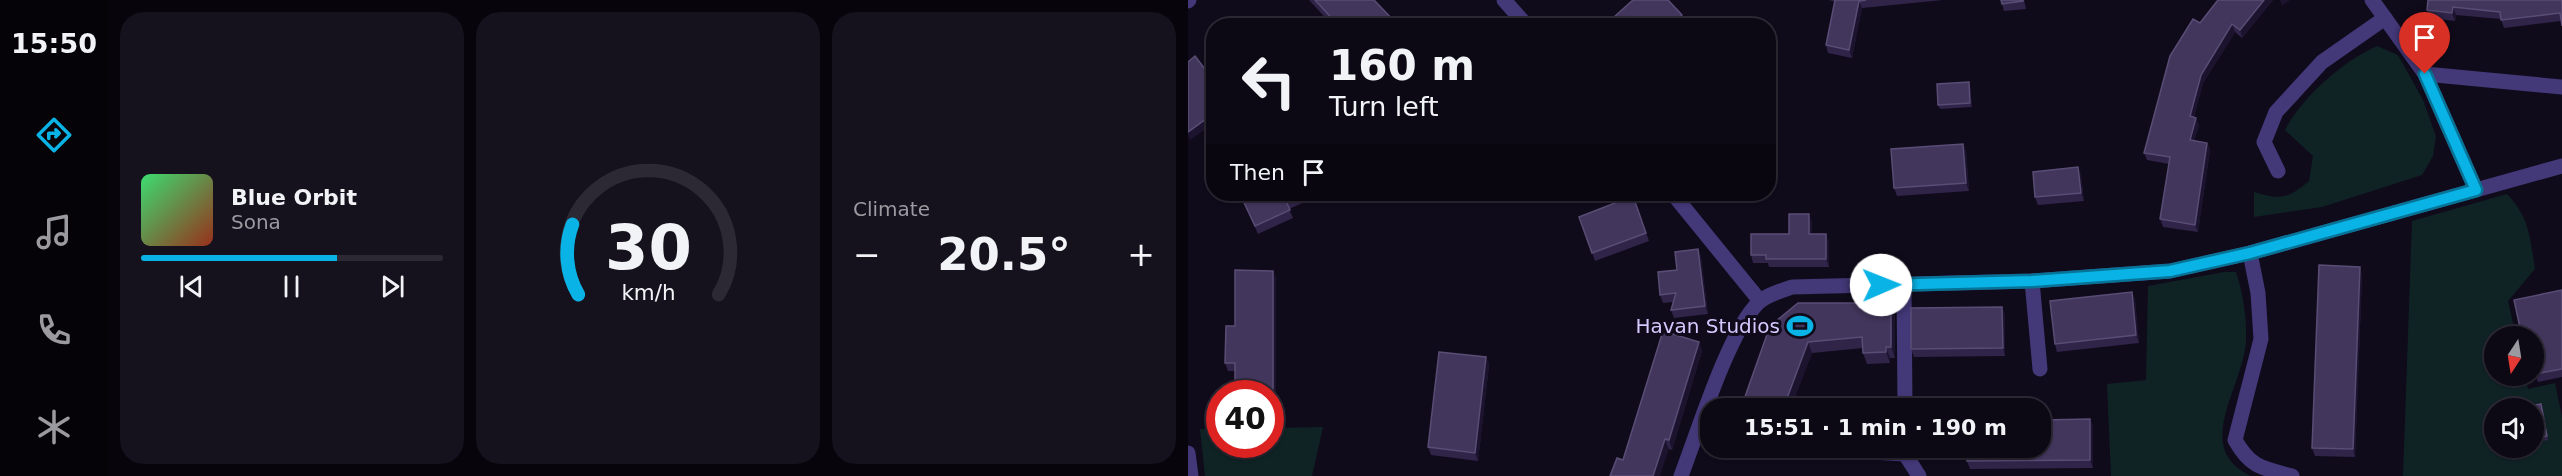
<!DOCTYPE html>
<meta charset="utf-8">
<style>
:root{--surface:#0c0814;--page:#15111d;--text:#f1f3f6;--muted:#9a9aa0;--line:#2c2934;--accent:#0ab3e6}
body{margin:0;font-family:"DejaVu Sans",sans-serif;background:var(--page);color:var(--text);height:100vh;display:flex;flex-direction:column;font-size:22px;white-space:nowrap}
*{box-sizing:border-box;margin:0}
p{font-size:20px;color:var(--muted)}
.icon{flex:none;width:33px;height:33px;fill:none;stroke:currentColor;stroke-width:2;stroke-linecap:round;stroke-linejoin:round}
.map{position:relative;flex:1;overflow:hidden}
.details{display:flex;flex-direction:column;gap:12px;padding:12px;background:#07040b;width:1080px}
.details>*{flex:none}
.banner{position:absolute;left:18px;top:18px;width:570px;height:183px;border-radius:24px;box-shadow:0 2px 4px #0004,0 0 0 2px var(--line);background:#0c0814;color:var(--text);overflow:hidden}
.needle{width:39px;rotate:192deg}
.controls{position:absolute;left:1296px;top:326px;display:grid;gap:12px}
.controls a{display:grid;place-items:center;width:60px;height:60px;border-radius:50%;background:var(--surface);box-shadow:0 2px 4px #0004,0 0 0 2px var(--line);font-size:30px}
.speed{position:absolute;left:18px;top:380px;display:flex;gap:12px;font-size:30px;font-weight:700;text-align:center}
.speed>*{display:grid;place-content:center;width:78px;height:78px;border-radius:50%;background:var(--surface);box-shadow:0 2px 4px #0004,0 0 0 2px var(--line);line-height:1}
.speed .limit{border:9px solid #d22;background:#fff;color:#111}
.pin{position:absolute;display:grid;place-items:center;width:51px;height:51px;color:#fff;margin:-62px -26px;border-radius:50% 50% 50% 0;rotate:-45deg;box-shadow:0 0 6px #0007}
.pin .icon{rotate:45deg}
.me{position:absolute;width:66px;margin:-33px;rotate:89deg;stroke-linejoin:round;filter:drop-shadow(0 0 4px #0008)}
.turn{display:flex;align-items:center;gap:21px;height:126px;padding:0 24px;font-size:27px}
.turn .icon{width:78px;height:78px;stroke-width:2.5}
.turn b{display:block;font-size:42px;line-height:51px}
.then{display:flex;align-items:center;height:57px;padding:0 24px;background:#0003;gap:12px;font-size:22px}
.big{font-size:45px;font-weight:800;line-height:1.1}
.details .widget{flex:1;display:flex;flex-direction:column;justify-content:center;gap:9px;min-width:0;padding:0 21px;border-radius:24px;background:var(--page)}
.details .dial{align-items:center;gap:0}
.dial svg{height:156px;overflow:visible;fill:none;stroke:var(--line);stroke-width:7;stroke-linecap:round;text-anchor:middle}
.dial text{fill:var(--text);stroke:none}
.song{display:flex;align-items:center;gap:18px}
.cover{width:72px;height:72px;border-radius:9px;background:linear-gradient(135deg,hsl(140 70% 55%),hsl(10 70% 35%))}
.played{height:6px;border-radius:3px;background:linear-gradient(90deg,var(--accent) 65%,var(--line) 65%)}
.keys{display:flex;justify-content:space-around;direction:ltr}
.heat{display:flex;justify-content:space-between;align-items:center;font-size:33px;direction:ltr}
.details .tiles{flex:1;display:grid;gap:12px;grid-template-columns:repeat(3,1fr)}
.trip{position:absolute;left:512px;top:398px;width:351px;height:60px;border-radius:24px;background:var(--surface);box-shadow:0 2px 4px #0004,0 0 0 2px var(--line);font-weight:800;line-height:60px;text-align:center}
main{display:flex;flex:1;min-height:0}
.dock{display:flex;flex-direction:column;width:108px;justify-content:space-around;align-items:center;background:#050308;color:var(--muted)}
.dock .icon{width:42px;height:42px}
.dock .selected{color:var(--accent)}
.dock b{font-size:27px;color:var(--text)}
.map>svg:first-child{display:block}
</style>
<main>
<nav class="dock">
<b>15:50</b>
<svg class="icon selected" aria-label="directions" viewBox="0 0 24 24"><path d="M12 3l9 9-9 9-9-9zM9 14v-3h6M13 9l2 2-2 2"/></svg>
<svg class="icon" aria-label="music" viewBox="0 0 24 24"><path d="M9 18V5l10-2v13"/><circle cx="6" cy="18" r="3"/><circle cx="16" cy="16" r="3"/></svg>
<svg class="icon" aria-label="phone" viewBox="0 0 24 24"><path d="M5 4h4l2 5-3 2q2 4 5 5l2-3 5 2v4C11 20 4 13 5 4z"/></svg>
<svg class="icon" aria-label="climate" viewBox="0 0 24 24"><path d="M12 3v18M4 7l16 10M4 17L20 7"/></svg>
</nav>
<section class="details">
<div class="tiles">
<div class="widget">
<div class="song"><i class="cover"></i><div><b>Blue Orbit</b><p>Sona</p></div></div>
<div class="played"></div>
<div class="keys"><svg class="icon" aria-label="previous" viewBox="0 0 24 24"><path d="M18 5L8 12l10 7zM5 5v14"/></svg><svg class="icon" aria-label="pause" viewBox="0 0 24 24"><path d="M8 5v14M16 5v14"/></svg><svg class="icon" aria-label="next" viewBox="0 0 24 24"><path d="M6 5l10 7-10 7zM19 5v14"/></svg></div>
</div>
<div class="widget dial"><svg viewBox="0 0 100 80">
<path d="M14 69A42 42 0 1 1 86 69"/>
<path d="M14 69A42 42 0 0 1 11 33" stroke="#0ab3e6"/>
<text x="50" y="56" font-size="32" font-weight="700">30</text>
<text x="50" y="72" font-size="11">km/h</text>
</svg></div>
<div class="widget"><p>Climate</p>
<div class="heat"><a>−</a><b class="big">20.5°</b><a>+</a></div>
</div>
</div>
</section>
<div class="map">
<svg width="1374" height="476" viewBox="0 0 1374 476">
<rect width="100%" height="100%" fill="#100b1b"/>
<!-- green -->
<g fill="#0f2224" fill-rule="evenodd">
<path d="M1189 46 1210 55 1235 100 1248 136 1245 156 1234 175 1134 207 1066 217V192C1092 200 1100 199 1121 181L1125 156 1097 130C1114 97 1155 61 1189 46Z"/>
<path d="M1319 194C1342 218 1342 238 1347 269L1320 301 1328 336H1306V375H1337L1340 389 1367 383 1374 417V476H1215L1224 221ZM1306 408H1346V447H1306Z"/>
<path d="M1036 272H1048C1055 293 1059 318 1058 340 1056 387 1003 448 1063 476H923L919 384 958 380 960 286Z"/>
<path d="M135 427 124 476H17L12 429H31L32 444H82L83 428Z"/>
</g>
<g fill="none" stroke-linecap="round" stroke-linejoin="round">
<!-- minor -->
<g stroke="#433878" stroke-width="15">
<path d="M316 0 339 26"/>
<path d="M1184 0 1237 74 1288 190"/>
<path d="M0 1 1 0"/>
<path d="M1237 74 1374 87"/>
<path d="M1090 171 1076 142 1088 112 1134 62 1197 18"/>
<path d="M485 194 572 301"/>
<path d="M1062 253 1070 293 1073 339 1047 440C1063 468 1074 468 1104 476"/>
<path d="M844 281 852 369"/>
<path d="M716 284 717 408"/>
<path d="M717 447V454L731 476"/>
<path d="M632 449 717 454"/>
<path d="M0 453 3 476"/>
</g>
<!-- tertiary -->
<path stroke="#433878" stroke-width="15" d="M493 476C510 432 540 333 570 303 578 295 593 291 604 287L844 281 982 271 1062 253 1374 166"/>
</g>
<!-- wall -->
<g fill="#302449">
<path d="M121 0H186L208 26H145Z"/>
<path d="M641 0H755L674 8 664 58 640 53 638 45 647 2Z"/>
<path d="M813 0H836L838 9 816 11Z"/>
<path d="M1030 0H1085L1054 38 1047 32 1015 83 1006 117 1011 125 1006 141 1019 143 1022 150 1010 232 975 227 972 219 981 164 959 160 956 153 1012 23Z"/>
<path d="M1240 0H1374L1373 21 1316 28 1313 19 1268 15 1267 21 1242 18 1239 10Z"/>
<path d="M426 17 497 23 494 26H430Z"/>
<path d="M782 86 784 107 752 109 750 105Z"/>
<path d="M775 144 778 151 781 191 709 196 706 188Z"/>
<path d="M890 167 893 175 896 201 850 205 847 197Z"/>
<path d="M52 194H119L121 200 101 209 105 218 70 234Z"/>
<path d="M445 196 461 241 407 261 391 217Z"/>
<path d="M624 222V234L641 242V267H581L580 263H565L563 255Z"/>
<path d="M510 249 513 257 520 314 486 318 483 310 485 302 475 303 472 295 489 270Z"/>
<path d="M85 271 88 279V428H82V393L47 371H40L37 363 47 326Z"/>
<path d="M1174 275 1167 457 1127 456 1124 448Z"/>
<path d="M1374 290V377L1350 382 1347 374 1346 336H1334L1333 332Z"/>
<path d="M944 292 947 300 951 343 869 352 867 344Z"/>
<path d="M698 306 707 316V358H702V363L679 364 675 353V348L624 353 604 404 553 408 582 326Z"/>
<path d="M814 307 817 315V356L726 357 723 349Z"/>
<path d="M511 342 514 351 484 450 481 449 435 460Z"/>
<path d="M298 357 301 365 290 461 243 455 240 447Z"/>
<path d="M1353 404 1360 440 1346 443V408Z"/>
<path d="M902 419 905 427V468L782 469 779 461Z"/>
</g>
<!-- shaded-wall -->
<g fill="#1c132e">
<path d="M1076 0H1085L1054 38 1052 30Z"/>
<path d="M1092 0H1102L1094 6Z"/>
<path d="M671 1 674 8 664 58 661 50Z"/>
<path d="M1265 7 1268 15 1267 21 1264 13Z"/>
<path d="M494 15 497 23 494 26H482Z"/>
<path d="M1044 24 1047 32 1015 83 1004 124 1002 116 1013 75Z"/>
<path d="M781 82 782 86 784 107 782 103Z"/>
<path d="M26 113V123L2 140 0 136V132Z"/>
<path d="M1008 118 1011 125 1004 148 1002 140Z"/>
<path d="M1019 143 1022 150 1010 232 1007 225Z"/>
<path d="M775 144 778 151 781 191 778 183Z"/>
<path d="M890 167 893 175 896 201 893 193Z"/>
<path d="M621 214 624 222V242L621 234Z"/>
<path d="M638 234 641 242V267L638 259Z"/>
<path d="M510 249 513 257 520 314 517 306Z"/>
<path d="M1172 267 1174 275 1167 457 1165 449Z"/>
<path d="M85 271 88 279V428L85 420Z"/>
<path d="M944 292 947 300 951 343 948 335Z"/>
<path d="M703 306 707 316V358L703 347Z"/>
<path d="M814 307 817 315V356L815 348Z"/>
<path d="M511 342 514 351 484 450 481 440Z"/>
<path d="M620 342 624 353 603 408 598 401Z"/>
<path d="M698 347 702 358V363L698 352Z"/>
<path d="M298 357 301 365 290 461 287 453Z"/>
<path d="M902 419 905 427V468L902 460Z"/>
<path d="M477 439 481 449 472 476H465Z"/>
</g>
<!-- building -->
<g fill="#42365c" stroke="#594d75" stroke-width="1.5">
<path d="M127 0H186L207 22 203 26H151Z"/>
<path d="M445 0H480L494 15 482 26H434L426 17Z"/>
<path d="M647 0H678L671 1 661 50 638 45Z"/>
<path d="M813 0H835V1L814 4Z"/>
<path d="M1030 0H1076L1052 30 1044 24 1013 75 1002 116 1008 118 1002 140 1019 143 1007 225 972 219 982 157 956 153 982 56 1005 19 1012 23Z"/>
<path d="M1240 0H1374V26L1372 13 1313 20 1312 12 1265 7 1264 13 1239 10Z"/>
<path d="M7 56 26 81V113L0 132V62Z"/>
<path d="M781 82 782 103 750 105 749 84Z"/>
<path d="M775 144 778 183 706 188 703 149Z"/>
<path d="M890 167 893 193 847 197 845 172Z"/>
<path d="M52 194H115L98 201 102 210 67 226Z"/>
<path d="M445 196 458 233 404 253 391 217Z"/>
<path d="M601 214H621V234H638V259H578V255H563V234H601Z"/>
<path d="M510 249 517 306 483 310 488 293 472 295 470 272 489 270 487 252Z"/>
<path d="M1131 265 1172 267 1165 449 1124 448Z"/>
<path d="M47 270 85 271V420H82V393H47V363H37L38 326H47Z"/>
<path d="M1374 290V369L1347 374 1346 368V336H1339L1338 331 1333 332 1326 300Z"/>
<path d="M944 292 948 335 867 344 862 301Z"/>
<path d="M610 303H697V306H703V347H698V352L675 353 674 337 620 342 598 401 606 405 605 408H553L582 326Z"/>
<path d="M814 307 815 348 723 349V308Z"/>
<path d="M475 331 511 342 481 440 477 439 465 476H422L429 458 435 460Z"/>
<path d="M251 352 298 357 287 453 240 447Z"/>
<path d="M1353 404 1359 436 1346 439V408H1334Z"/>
<path d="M902 419V460L779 461V447H852V420Z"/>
</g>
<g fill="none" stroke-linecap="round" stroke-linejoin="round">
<!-- route casing -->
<g stroke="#067496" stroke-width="15">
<path id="route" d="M693 285 844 281 982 271 1062 253 1288 190 1237 74"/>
</g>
<!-- route -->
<use href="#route" stroke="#0ab3e6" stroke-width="10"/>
</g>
<!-- icons -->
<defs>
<g id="stadium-bare" transform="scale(2.07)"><path d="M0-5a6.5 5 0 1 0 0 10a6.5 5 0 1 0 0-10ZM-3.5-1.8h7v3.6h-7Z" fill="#0ab3e6" stroke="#100b1b" stroke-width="2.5" paint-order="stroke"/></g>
</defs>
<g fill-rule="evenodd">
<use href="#stadium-bare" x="612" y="326"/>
</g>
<g text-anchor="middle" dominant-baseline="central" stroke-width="6" stroke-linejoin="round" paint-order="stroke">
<!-- poi labels -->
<g font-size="20" fill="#d5c8fd" stroke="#100b1b" text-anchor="end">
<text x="592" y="326">Havan Studios</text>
</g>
</g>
</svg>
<div class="controls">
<a><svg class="needle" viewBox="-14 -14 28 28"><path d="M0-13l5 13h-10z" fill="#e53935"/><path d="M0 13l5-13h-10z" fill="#9a9aa0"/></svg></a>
<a><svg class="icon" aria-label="sound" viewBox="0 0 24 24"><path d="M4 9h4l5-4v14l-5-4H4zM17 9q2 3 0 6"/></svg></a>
</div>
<div class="speed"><div class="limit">40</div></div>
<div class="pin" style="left:1237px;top:74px;background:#d93025"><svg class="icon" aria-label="arrive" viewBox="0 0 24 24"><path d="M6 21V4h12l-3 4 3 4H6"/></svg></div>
<svg class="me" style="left:693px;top:285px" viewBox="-20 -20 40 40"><circle r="19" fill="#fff"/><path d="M0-13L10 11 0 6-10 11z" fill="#0ab3e6"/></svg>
<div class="trip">15:51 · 1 min · 190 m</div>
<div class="banner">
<div class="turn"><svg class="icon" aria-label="left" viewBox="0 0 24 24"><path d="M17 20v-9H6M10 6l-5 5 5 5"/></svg><div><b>160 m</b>Turn left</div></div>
<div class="then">Then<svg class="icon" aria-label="arrive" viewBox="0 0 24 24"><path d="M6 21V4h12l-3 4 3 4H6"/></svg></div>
</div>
</div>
</main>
